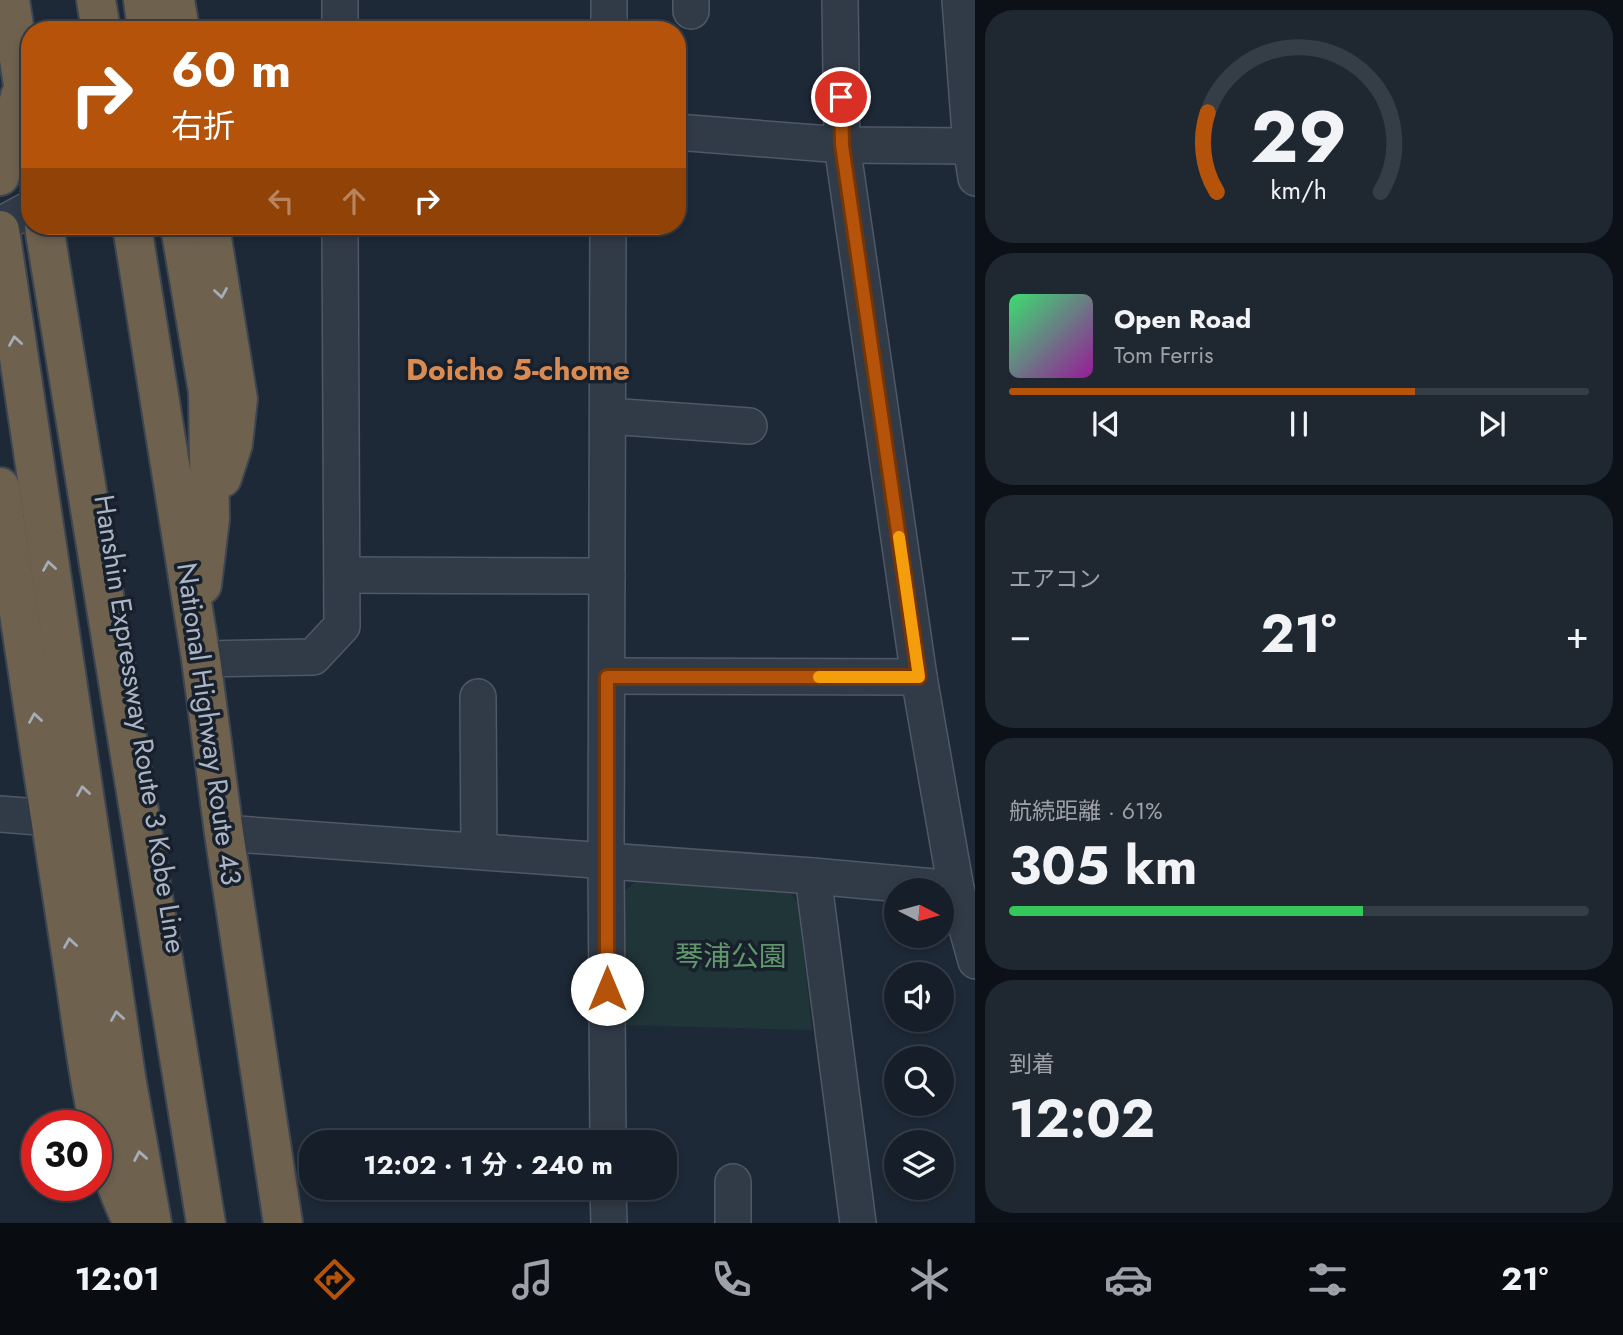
<!DOCTYPE html>
<html lang="ja">
<meta charset="utf-8">
<style>
:root{--surface:#161f29;--page:#1f2731;--text:#f1f3f6;--muted:#9ea2a8;--line:#353d46;--accent:#b45309}
body{margin:0;font-family:Jost,"Noto Sans JP",sans-serif;background:var(--page);color:var(--text);height:100vh;display:flex;flex-direction:column;font-size:26px;white-space:nowrap}
*{box-sizing:border-box;margin:0}
p{font-size:23px;color:var(--muted)}
.icon{flex:none;width:38px;height:38px;fill:none;stroke:currentColor;stroke-width:2;stroke-linecap:round;stroke-linejoin:round}
.map{position:relative;flex:1;overflow:hidden}
.panel{display:flex;flex-direction:column;gap:10px;padding:10px;background:#0c1117;width:648px}
.panel>*{flex:none}
.top-card{position:absolute;left:21px;top:21px;width:665px;height:214px;border-radius:28px;box-shadow:0 4px 10px #0003,0 0 0 2px var(--line);background:#b45309;color:#fff;overflow:hidden}
.needle{width:46px;rotate:96deg}
.buttons{position:absolute;left:884px;top:878px;display:grid;gap:14px}
.buttons a{display:grid;place-items:center;width:70px;height:70px;border-radius:50%;background:var(--surface);box-shadow:0 4px 10px #0003,0 0 0 2px var(--line);font-size:35px}
.speed{position:absolute;left:21px;top:1110px;display:flex;gap:14px;font-size:35px;font-weight:700;text-align:center}
.speed>*{display:grid;place-content:center;width:91px;height:91px;border-radius:50%;background:var(--surface);box-shadow:0 4px 10px #0003,0 0 0 2px var(--line);line-height:1}
.speed .limit{border:10px solid #d22;background:#fff;color:#111}
.pin{position:absolute;display:grid;place-items:center;width:60px;height:60px;color:#fff;margin:-30px;border:4px solid #fff;border-radius:50%;box-shadow:0 2px 7px #0007}
.me{position:absolute;width:77px;margin:-38px;rotate:0deg;stroke-linejoin:round;filter:drop-shadow(0 0 5px #0008)}
.turn{display:flex;align-items:center;gap:24px;height:147px;padding:0 35px;font-size:32px}
.turn .icon{width:91px;height:91px;stroke-width:2.5}
.turn b{display:block;font-size:49px;line-height:60px}
.lanes{display:flex;align-items:center;height:66px;padding:0 35px;background:#0003;justify-content:center;gap:35px;direction:ltr}
.lanes .off{opacity:.35}
.big{font-size:52px;font-weight:700;line-height:1.1}
.panel .widget{flex:1;display:flex;flex-direction:column;justify-content:center;gap:10px;min-width:0;padding:0 24px;border-radius:28px;background:var(--page)}
.panel .dial{align-items:center;gap:0}
.dial svg{height:182px;overflow:visible;fill:none;stroke:var(--line);stroke-width:7;stroke-linecap:round;text-anchor:middle}
.dial text{fill:var(--text);stroke:none}
.song{display:flex;align-items:center;gap:21px}
.cover{width:84px;height:84px;border-radius:10px;background:linear-gradient(135deg,hsl(140 70% 55%),hsl(300 70% 35%))}
.played{height:7px;border-radius:4px;background:linear-gradient(90deg,var(--accent) 70%,var(--line) 70%)}
.keys{display:flex;justify-content:space-around;direction:ltr}
.heat{display:flex;justify-content:space-between;align-items:center;font-size:38px;direction:ltr}
.charge{height:10px;border-radius:5px;background:linear-gradient(90deg,#34c759 61%,var(--line) 0)}
.trip{position:absolute;left:299px;top:1130px;width:378px;height:70px;border-radius:28px;background:var(--surface);box-shadow:0 4px 10px #0003,0 0 0 2px var(--line);font-weight:700;line-height:70px;text-align:center}
.tab-bar{display:flex;height:112px;justify-content:space-around;align-items:center;background:#090c10;color:var(--muted)}
.tab-bar .icon{width:49px;height:49px}
.tab-bar .on{color:var(--accent)}
.tab-bar b{font-size:32px;color:var(--text)}
main{display:flex;flex:1;min-height:0}
.map>svg:first-child{display:block}
</style>
<main>
<div class="map">
<svg width="976" height="1223" viewBox="0 0 976 1223">
<rect width="100%" height="100%" fill="#1e2937"/>
<!-- green -->
<path fill="#203538" d="M638 880 787 888 798 903 812 1030 624 1025 622 893Z"/>
<g fill="none" stroke-linecap="round" stroke-linejoin="round">
<!-- street casing -->
<g stroke="#4f5866" stroke-width="38">
<g id="street">
<path d="M840 0 842 145 919 677 956 889 976 961"/>
<path d="M960 0 971 146 976 178"/>
<path d="M691 11V0"/>
<path d="M340 30V0"/>
<path d="M609 30V0"/>
<path d="M677 132 842 145 971 146"/>
<path d="M0 225 30 209"/>
<path d="M608 416 749 426"/>
<path d="M342 575 607 576"/>
<path d="M201 659 313 657 342 626 340 226"/>
<path d="M607 676 919 677"/>
<path d="M478 697 479 851"/>
<path d="M0 814 50 818"/>
<path d="M224 833 813 876 956 889"/>
<path d="M813 876 858 1223"/>
<path d="M608 1143 606 862 608 226"/>
<path d="M733 1182V1223"/>
<path d="M608 1188 609 1223"/>
</g>
</g>
<!-- highway casing -->
<g stroke="#3c4551" stroke-width="42">
<g id="highway">
<path d="M10 0 30 131"/>
<path d="M96 0 101 30"/>
<path d="M143 0 147 30"/>
<path d="M175 0 180 30"/>
<path d="M0 176 20 96"/>
<path d="M44 226 206 1223"/>
<path d="M132 226 201 659 224 833 283 1223"/>
<path d="M180 226 208 392 210 519 202 585"/>
<path d="M210 226 238 399 233 444 222 478"/>
<path d="M0 230 127 1083 152 1223"/>
<path d="M0 487C24 645 47 802 72 960 86 1046 93 1145 133 1223"/>
</g>
</g>
<!-- street -->
<use href="#street" stroke="#313a47" stroke-width="35"/>
<!-- highway -->
<use href="#highway" stroke="#6e614e" stroke-width="38"/>
</g>
<!-- one-way arrows -->
<defs><path id="oneway-chevron" d="M-2-3.5L2.5 0L-2 3.5" fill="none" stroke-width="1.6" stroke-linecap="round" stroke-linejoin="round" transform="scale(1.75)"/></defs>
<g stroke="#a5adb9">
<use href="#oneway-chevron" transform="translate(221 293) rotate(81)"/>
<use href="#oneway-chevron" transform="translate(15 341) rotate(-99)"/>
<use href="#oneway-chevron" transform="translate(49 566) rotate(-99)"/>
<use href="#oneway-chevron" transform="translate(35 718) rotate(-99)"/>
<use href="#oneway-chevron" transform="translate(83 791) rotate(-99)"/>
<use href="#oneway-chevron" transform="translate(70 943) rotate(-99)"/>
<use href="#oneway-chevron" transform="translate(117 1016) rotate(-99)"/>
<use href="#oneway-chevron" transform="translate(140 1156) rotate(-100)"/>
</g>
<g fill="none" stroke-linecap="round" stroke-linejoin="round">
<!-- route casing -->
<g stroke="#753606" stroke-width="18">
<path id="route" d="M607 989V677H919L842 145 841 97"/>
</g>
<!-- route -->
<use href="#route" stroke="#b45309" stroke-width="12"/>
<!-- slow -->
<path stroke="#f59e0b" stroke-width="12" d="M819 677H919L899 537"/>
</g>
<g text-anchor="middle" dominant-baseline="central" stroke-width="7" stroke-linejoin="round" paint-order="stroke">
<!-- street labels -->
<g font-size="28" fill="#abb5c5" stroke="#17202b">
<text transform="translate(140 724) rotate(81)">Hanshin Expressway Route 3 Kobe Line</text>
<text transform="translate(209 724) rotate(82)">National Highway Route 43</text>
</g>
<!-- park labels -->
<g font-size="28" fill="#62966d" stroke="#17202b">
<text x="731" y="956">琴浦公園</text>
</g>
<!-- neighbourhood labels -->
<g font-size="30" font-weight="bold" fill="#d98b51" stroke="#17202b">
<text x="518" y="369">Doicho 5-chome</text>
</g>
</g>
</svg>
<div class="buttons">
<a><svg class="needle" viewBox="-14 -14 28 28"><path d="M0-13l5 13h-10z" fill="#e53935"/><path d="M0 13l5-13h-10z" fill="#9ea2a8"/></svg></a>
<a><svg class="icon" aria-label="sound" viewBox="0 0 24 24"><path d="M4 9h4l5-4v14l-5-4H4zM17 9q2 3 0 6"/></svg></a>
<a><svg class="icon" aria-label="search" viewBox="0 0 24 24"><circle cx="10" cy="10" r="6"/><path d="M15 15l6 6"/></svg></a>
<a><svg class="icon" aria-label="layers" viewBox="0 0 24 24"><path d="M12 4l9 5-9 5-9-5zM3 14l9 5 9-5"/></svg></a>
</div>
<div class="speed"><div class="limit">30</div></div>
<div class="pin" style="left:841px;top:97px;background:#d93025"><svg class="icon" aria-label="arrive" viewBox="0 0 24 24"><path d="M6 21V4h12l-3 4 3 4H6"/></svg></div>
<svg class="me" style="left:607px;top:989px" viewBox="-20 -20 40 40"><circle r="19" fill="#fff"/><path d="M0-13L10 11 0 6-10 11z" fill="#b45309"/></svg>
<div class="trip">12:02 · 1 分 · 240 m</div>
<div class="top-card">
<div class="turn"><svg class="icon" aria-label="right" viewBox="0 0 24 24"><path d="M7 20v-9h11M14 6l5 5-5 5"/></svg><div><b>60 m</b>右折</div></div>
<div class="lanes"><svg class="icon off" aria-label="left" viewBox="0 0 24 24"><path d="M17 20v-9H6M10 6l-5 5 5 5"/></svg><svg class="icon off" aria-label="ahead" viewBox="0 0 24 24"><path d="M12 20V5M6 11l6-6 6 6"/></svg><svg class="icon" aria-label="right" viewBox="0 0 24 24"><path d="M7 20v-9h11M14 6l5 5-5 5"/></svg></div>
</div>
</div>
<section class="panel">
<div class="widget dial"><svg viewBox="0 0 100 80">
<path d="M14 69A42 42 0 1 1 86 69"/>
<path d="M14 69A42 42 0 0 1 10 34" stroke="#b45309"/>
<text x="50" y="56" font-size="32" font-weight="700">29</text>
<text x="50" y="72" font-size="11">km/h</text>
</svg></div>
<div class="widget">
<div class="song"><i class="cover"></i><div><b>Open Road</b><p>Tom Ferris</p></div></div>
<div class="played"></div>
<div class="keys"><svg class="icon" aria-label="previous" viewBox="0 0 24 24"><path d="M18 5L8 12l10 7zM5 5v14"/></svg><svg class="icon" aria-label="pause" viewBox="0 0 24 24"><path d="M8 5v14M16 5v14"/></svg><svg class="icon" aria-label="next" viewBox="0 0 24 24"><path d="M6 5l10 7-10 7zM19 5v14"/></svg></div>
</div>
<div class="widget"><p>エアコン</p>
<div class="heat"><a>−</a><b class="big">21°</b><a>+</a></div>
</div>
<div class="widget"><p>航続距離 · 61%</p><b class="big">305 km</b><div class="charge"></div></div>
<div class="widget"><p>到着</p><b class="big">12:02</b></div>
</section>
</main>
<nav class="tab-bar">
<b>12:01</b>
<svg class="icon on" aria-label="directions" viewBox="0 0 24 24"><path d="M12 3l9 9-9 9-9-9zM9 14v-3h6M13 9l2 2-2 2"/></svg>
<svg class="icon" aria-label="music" viewBox="0 0 24 24"><path d="M9 18V5l10-2v13"/><circle cx="6" cy="18" r="3"/><circle cx="16" cy="16" r="3"/></svg>
<svg class="icon" aria-label="phone" viewBox="0 0 24 24"><path d="M5 4h4l2 5-3 2q2 4 5 5l2-3 5 2v4C11 20 4 13 5 4z"/></svg>
<svg class="icon" aria-label="climate" viewBox="0 0 24 24"><path d="M12 3v18M4 7l16 10M4 17L20 7"/></svg>
<svg class="icon" aria-label="car" viewBox="0 0 24 24"><path d="M5 17H2v-5l4-1 3-4h7l3 4 3 1v5h-3M9 17h6M6 11h13"/><circle cx="7" cy="17" r="2"/><circle cx="17" cy="17" r="2"/></svg>
<svg class="icon" aria-label="filters" viewBox="0 0 24 24"><path d="M4 7h16M4 17h16"/><circle cx="9" cy="7" r="2"/><circle cx="15" cy="17" r="2"/></svg>
<b>21°</b>
</nav>
